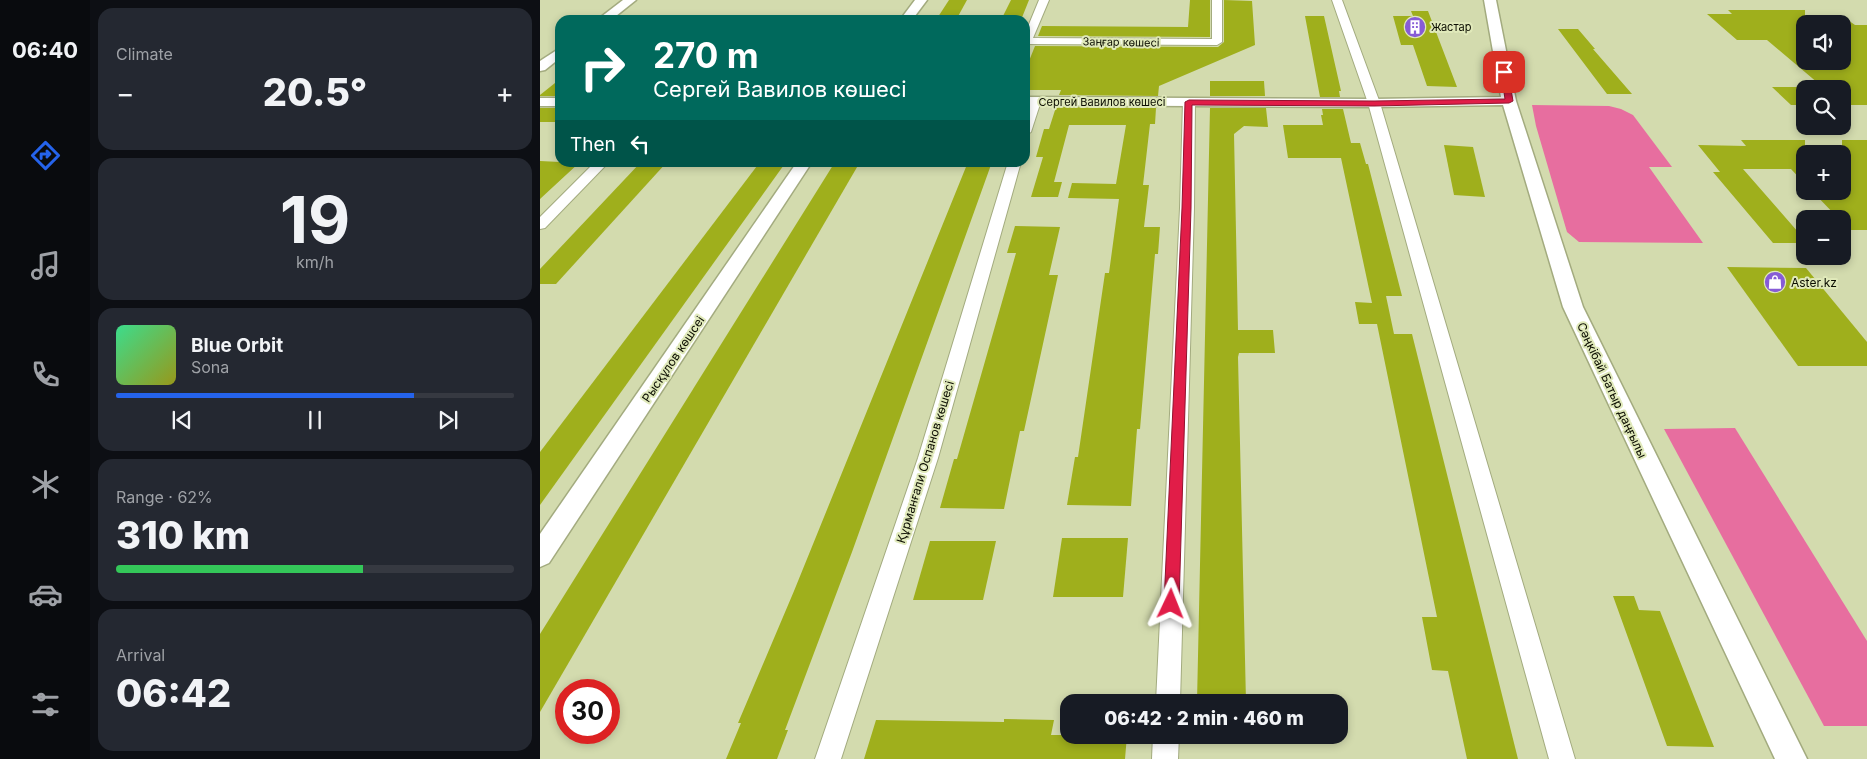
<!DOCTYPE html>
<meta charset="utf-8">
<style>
:root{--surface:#171b24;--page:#242831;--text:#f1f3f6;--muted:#9ea1a6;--line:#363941;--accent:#2563eb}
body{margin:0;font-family:Inter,sans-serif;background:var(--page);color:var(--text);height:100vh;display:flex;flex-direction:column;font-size:19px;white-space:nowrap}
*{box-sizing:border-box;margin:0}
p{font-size:16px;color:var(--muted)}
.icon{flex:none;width:28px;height:28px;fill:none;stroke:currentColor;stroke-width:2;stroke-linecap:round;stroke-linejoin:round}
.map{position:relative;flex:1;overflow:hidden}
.details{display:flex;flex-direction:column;gap:8px;padding:8px;background:#0d0f14;width:450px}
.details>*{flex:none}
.top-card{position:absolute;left:15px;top:15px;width:475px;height:152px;border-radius:15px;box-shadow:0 2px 8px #0003;background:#00695c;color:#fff;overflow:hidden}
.fabs{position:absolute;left:1256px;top:15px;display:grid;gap:10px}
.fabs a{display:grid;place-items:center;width:55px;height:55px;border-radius:10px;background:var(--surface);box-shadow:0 2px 8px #0003;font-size:25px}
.speed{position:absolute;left:15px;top:679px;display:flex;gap:10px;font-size:25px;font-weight:700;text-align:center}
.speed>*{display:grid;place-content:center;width:65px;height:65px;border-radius:50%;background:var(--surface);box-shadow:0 2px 8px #0003;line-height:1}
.speed .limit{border:8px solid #d22;background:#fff;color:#111}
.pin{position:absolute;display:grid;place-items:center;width:42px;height:42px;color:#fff;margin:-21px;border-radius:10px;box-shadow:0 2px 8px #0006}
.me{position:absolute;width:55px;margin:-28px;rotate:2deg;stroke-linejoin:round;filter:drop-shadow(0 0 4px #0008)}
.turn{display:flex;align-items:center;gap:18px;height:105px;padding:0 15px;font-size:22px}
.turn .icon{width:65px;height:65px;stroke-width:2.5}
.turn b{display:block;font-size:35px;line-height:42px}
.then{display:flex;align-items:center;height:48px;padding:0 15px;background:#0003;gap:10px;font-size:19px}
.big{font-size:38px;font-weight:800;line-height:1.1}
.details .tile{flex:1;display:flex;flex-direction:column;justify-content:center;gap:8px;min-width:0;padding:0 18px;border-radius:15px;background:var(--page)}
.details .dial{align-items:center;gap:0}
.dial b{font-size:65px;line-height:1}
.song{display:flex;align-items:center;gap:15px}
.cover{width:60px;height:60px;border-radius:8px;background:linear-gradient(135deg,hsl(150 70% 55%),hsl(60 70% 35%))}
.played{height:5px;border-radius:2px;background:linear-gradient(90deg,var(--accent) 75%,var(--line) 75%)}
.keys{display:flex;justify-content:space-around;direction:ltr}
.heat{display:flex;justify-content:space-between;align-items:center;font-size:28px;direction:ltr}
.charge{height:8px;border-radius:4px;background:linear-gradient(90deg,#34c759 62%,var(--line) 0)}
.trip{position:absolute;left:520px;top:694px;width:288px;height:50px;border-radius:15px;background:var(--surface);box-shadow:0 2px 8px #0003;font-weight:800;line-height:50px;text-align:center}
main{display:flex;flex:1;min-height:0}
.menu{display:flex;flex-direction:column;width:90px;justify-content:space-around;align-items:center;background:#090b0e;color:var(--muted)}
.menu .icon{width:35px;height:35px}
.menu .on{color:var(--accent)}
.menu b{font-size:22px;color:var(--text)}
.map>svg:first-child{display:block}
</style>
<main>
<nav class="menu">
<b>06:40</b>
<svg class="icon on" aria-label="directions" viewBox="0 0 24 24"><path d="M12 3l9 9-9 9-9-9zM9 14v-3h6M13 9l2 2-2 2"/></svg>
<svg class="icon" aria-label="music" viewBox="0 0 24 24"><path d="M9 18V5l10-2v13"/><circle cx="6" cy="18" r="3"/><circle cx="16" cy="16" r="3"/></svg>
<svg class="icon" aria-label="phone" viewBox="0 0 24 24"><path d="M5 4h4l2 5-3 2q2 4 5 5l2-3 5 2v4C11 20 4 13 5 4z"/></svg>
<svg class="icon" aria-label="climate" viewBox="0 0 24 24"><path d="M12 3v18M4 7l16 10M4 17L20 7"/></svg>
<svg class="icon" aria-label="car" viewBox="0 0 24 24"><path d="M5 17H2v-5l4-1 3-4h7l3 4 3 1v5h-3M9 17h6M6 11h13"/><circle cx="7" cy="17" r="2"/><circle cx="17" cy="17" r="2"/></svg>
<svg class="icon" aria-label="filters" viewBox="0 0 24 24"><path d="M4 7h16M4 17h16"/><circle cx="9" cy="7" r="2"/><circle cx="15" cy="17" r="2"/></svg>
</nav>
<section class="details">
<div class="tile"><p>Climate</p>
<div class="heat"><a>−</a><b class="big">20.5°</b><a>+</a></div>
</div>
<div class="tile dial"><b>19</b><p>km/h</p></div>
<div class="tile">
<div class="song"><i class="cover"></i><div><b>Blue Orbit</b><p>Sona</p></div></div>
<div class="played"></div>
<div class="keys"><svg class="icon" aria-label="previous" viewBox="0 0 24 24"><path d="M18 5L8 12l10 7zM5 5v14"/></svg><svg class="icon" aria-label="pause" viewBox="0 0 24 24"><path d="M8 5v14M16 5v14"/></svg><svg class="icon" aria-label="next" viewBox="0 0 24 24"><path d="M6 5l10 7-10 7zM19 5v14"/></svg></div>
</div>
<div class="tile"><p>Range · 62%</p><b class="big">310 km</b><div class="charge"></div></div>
<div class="tile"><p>Arrival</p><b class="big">06:42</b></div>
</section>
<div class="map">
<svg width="1327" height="759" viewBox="0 0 1327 759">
<rect width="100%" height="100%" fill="#d3dbae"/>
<!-- forest -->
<g fill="#e76e9f">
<path d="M992 105 1069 106 1081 109 1093 115 1132 167H1109L1163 243 1039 242 1027 232 996 126Z"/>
<path d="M1195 428 1327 641V726H1284L1124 429Z"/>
</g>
<!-- building -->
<g fill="#9faf1c">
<path d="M409 0H427L416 20H396Z"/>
<path d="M471 0H489L481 20H461Z"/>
<path d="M650 0H670V37L498 36 502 26 648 27Z"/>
<path d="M684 0 712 1 715 45 619 86 618 96 519 95 521 90H485V71L495 46 678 47 684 42Z"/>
<path d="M1188 10H1265V61H1302V16L1315 25H1327V105H1302V89H1285L1227 40H1197L1167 14H1192Z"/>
<path d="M871 11H888L917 87 887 86 873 45H861L853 16H873Z"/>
<path d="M765 16H784L801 91H799L800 97H780Z"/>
<path d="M1018 29H1038L1055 49H1053L1092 94H1067Z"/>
<path d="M20 79V96H0V95Z"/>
<path d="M670 81H724L725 96H670Z"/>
<path d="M1232 87H1265V105H1251Z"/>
<path d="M516 107 616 108 615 124H610L603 185H609L604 227H620L618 254H615L600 429H597L591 506 527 505 535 457H538L565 273H569L579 199 528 198 532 183 576 184 586 125H529L514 182H522L518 197H491L503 157H496L504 129H509Z"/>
<rect x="0" y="108" width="20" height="14"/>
<path d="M670 108H726L728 127 704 126 694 134 698 330H733L735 353H699L698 357 706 702H657Z"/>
<path d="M782 109H803L811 143H820L826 164H828L862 296H846L854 334H872L978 759H927L908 671 892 670 882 617H897L837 324H819L815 302 832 303 801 158H748L743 125H783L781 115H783Z"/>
<path d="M1201 140H1265V184L1251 169H1203L1265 240V243H1233L1173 172H1180L1158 145 1206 146Z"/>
<path d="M1302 140H1327V230H1310L1302 222V219H1299L1272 191H1302Z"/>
<path d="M904 145 933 147 945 197 914 195Z"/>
<path d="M0 161 20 162H40L0 199Z"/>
<path d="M101 162H127L16 284H0V269Z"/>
<path d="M220 162H246L0 505V452Z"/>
<path d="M295 162H320L0 712V634Z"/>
<path d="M428 162H452L312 552 245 730H248L237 759H186L201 723H198L254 591Z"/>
<path d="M475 226 520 227 509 275H518L484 431H480L464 509 400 508 414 459H417L476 253H467Z"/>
<path d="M1187 267 1266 268 1327 342V366H1258Z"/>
<path d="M522 538H588L583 597H513Z"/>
<path d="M390 541H456L443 600H373Z"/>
<path d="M1073 596H1094L1099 610 1120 611 1174 747 1127 746Z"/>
<path d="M464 719 514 720 511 735H587L585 759H324L336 720 464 722Z"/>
</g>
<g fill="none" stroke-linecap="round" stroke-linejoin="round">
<!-- minor casing -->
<g stroke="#a3ab7f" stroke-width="2">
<g id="minor">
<path d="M499 0H509L493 38 672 39V0H682V42L677 45 485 44V34Z"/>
<path d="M792 0H802L840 103 1035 759H1009L828 103Z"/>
<path d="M495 98 501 101 491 132 485 136V114L489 101Z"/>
<path d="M649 99 655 102 654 208 640 702H616L640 208 643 102Z"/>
<path d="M55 162H69L5 228 0 229V217Z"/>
<path d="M468 162H481L398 458 301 759H275L378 458Z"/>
<path d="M613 735H639L638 759H612Z"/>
</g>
</g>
<!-- tertiary casing -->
<g stroke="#a3ab7f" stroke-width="3">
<g id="tertiary">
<path d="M83 0H96L71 20H57Z"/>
<path d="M375 0H387L372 20H360Z"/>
<path d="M944 0H956L976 101 1043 307 1267 759H1235L1023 307 963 105 834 107 485 105V97L834 99 961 97Z"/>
<path d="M20 48V58L5 70 0 71V61Z"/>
<rect x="0" y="98" width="20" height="8"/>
<path d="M257 162H272L9 563 0 567V534Z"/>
</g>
</g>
<!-- minor -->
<use href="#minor" fill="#fff" fill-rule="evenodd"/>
<!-- tertiary -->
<use href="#tertiary" fill="#fff" fill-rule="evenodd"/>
</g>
<!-- route -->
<path fill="#e11d48" stroke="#92132f" d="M964 70 968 72 973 101 969 103 834 106 652 105 651 208 639 604 636 608 631 610 626 608 624 604 642 208 645 102 649 100 834 101 965 99 961 72Z"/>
<!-- icons -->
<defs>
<g id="building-disc" transform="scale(1.125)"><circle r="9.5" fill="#875cd6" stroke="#e0e9ba"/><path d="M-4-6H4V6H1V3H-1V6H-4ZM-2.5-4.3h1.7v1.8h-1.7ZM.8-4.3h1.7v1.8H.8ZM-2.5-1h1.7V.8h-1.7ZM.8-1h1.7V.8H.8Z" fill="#fff"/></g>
<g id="shop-disc" transform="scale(1.125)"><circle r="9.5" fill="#875cd6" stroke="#e0e9ba"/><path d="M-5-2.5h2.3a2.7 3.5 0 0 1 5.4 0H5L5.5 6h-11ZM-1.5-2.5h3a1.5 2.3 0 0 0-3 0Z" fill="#fff"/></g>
</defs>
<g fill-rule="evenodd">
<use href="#building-disc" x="875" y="27"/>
<use href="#shop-disc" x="1235" y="282"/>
</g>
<g text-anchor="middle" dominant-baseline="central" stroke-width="4" stroke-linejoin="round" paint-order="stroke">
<!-- far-poi labels -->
<g font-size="11" fill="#0b0d01" stroke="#e0e9ba" text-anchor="start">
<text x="891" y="27">Жастар</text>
</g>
<!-- far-street labels -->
<g font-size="11" fill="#0b0d01" stroke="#e0e9ba">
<text transform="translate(581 42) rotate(1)">Заңғар көшесі</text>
<text x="562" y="102">Сергей Вавилов көшесі</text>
</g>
<!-- poi labels -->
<g font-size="12" fill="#0b0d01" stroke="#e0e9ba" text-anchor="start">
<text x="1251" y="282">Aster.kz</text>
</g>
<!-- street labels -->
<g font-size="12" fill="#0b0d01" stroke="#e0e9ba">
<text transform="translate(133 359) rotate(-56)">Рысқұлов көшсеі</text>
<text transform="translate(1072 390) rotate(65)">Сәңкібай Батыр даңғылы</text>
<text transform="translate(385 462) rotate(-73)">Құрманғали Оспанов көшесі</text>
</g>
</g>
</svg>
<div class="fabs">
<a><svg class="icon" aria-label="sound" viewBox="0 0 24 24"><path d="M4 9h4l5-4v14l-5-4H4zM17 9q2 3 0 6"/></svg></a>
<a><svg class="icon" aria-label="search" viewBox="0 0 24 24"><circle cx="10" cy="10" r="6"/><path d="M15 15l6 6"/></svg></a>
<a>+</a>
<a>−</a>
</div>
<div class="speed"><div class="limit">30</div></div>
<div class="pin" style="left:964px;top:72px;background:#d93025"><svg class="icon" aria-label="arrive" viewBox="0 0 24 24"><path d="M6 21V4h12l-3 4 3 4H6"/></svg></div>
<svg class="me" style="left:631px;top:604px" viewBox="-20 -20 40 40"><path d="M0-17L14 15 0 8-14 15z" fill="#e11d48" stroke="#fff" stroke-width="4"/></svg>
<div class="trip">06:42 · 2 min · 460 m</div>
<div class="top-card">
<div class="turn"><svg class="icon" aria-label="right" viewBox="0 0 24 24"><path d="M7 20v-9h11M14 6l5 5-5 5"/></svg><div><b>270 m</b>Сергей Вавилов көшесі</div></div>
<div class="then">Then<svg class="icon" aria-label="left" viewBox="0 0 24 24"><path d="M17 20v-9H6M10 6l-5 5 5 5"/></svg></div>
</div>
</div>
</main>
